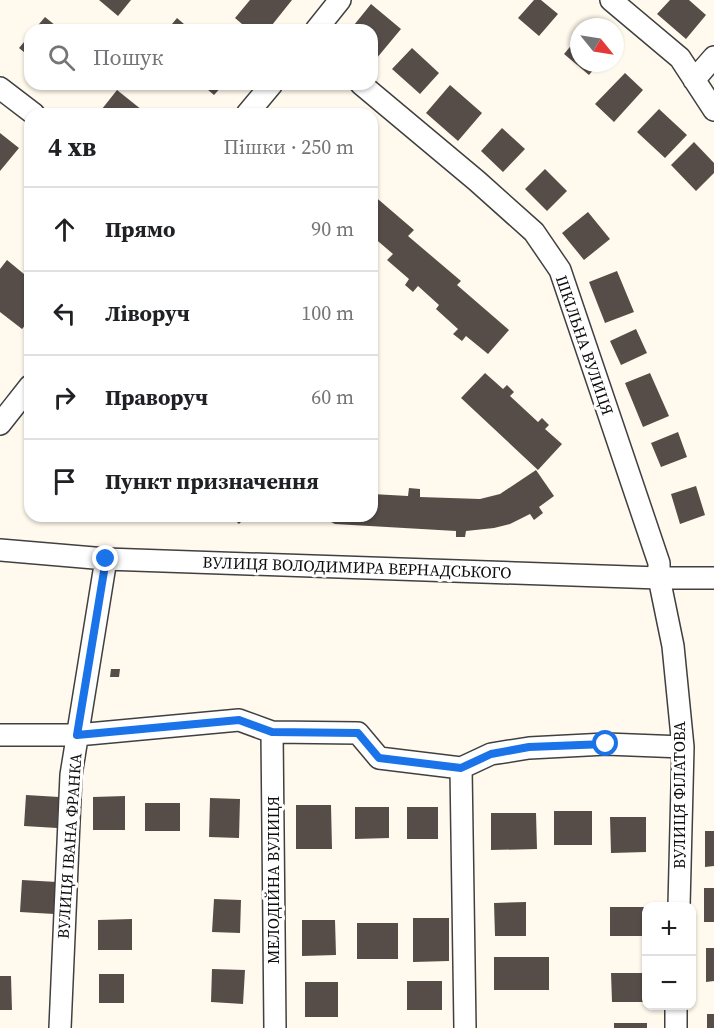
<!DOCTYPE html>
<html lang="uk">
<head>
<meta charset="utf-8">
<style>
  :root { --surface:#fff; --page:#f6f6f6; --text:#202124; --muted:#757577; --line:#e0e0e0 }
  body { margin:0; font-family:"Source Serif 4",serif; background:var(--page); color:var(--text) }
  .controls { position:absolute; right:18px; bottom:18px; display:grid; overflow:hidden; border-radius:12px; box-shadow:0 2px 4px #0004 }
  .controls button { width:54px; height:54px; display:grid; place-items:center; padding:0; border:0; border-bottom:2px solid var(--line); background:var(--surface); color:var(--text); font:30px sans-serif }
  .compass { position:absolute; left:570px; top:18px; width:54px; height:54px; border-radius:50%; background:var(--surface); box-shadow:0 2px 4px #0004; rotate:120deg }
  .stop { position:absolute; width:18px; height:18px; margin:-14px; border:4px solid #1a73e8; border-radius:50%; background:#fff }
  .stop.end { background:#1a73e8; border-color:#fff; box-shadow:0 2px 6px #0008 }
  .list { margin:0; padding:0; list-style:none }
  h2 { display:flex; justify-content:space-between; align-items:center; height:78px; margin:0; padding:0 24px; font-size:26px }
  h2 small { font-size:20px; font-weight:400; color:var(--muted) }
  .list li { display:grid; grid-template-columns:39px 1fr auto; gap:18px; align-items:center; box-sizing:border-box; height:84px; padding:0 24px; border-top:2px solid var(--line) }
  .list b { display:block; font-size:22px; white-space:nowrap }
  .list em { font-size:20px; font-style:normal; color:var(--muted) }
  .icon { flex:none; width:33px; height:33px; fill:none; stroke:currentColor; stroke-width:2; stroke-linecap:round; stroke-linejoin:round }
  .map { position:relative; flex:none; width:714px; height:1028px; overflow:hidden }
  .search { position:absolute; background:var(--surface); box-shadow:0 2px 4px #0004; left:24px; top:24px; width:354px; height:66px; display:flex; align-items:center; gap:15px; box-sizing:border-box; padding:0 21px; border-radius:18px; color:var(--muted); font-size:22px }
  .panel { position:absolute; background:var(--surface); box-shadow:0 2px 4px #0004; left:24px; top:108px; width:354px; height:414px; border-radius:18px }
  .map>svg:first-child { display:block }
  .building { fill:#564d49 }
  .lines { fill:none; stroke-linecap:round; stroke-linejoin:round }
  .minor-casing { stroke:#404040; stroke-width:24 }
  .minor { stroke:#fff; stroke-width:21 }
  .route { stroke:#1a73e8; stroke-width:8 }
  .labels { text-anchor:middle; stroke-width:6; stroke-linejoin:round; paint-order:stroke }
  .street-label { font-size:16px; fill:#0d0d0d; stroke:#fff }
</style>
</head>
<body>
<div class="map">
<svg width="714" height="1028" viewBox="0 0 714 1028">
  <rect width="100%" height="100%" fill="#fffaed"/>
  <path class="building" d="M99,0h32l-13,16z
    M250,0h42l-24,30h-19l-14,-12z
    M534,0h7l17,14 -19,22 -21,-18z
    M670,0h19l17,15 -20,24 -29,-25z
    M371,4l30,25 -25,30 -4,-3v-26h-22z
    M45,17l16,13h-27z
    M177,18l14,12h-24z
    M30,35v22l-11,-9z
    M579,36v27h20l-10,12 -25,-21z
    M412,48l27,25 -19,21 -28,-25z
    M625,73l18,17 -29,32 -19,-18z
    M201,84h23l-10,11z
    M450,85l32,28 -24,28 -32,-28z
    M117,90l30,24h-49z
    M659,109l28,26 -22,23 -28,-26z
    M502,128l23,21 -22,23 -22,-21z
    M0,133l19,15 -19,23z
    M694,142l20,21v10l-18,18 -25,-26z
    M545,169l22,22 -20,20 -22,-22z
    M372,194l42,36 -6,6 53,45 -4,4 52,45 -21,24 -22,-18 -4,5 -9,-7 5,-5 -22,-20 3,-4 -21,-19 -5,6 -8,-7 4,-6 -22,-19 6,-6 -21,-18z
    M588,212l22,27 -26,21 -22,-27z
    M7,260l23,19v41l-8,9 -22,-17v-43z
    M617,271l17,41 -29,11 -16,-41z
    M636,329l11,24 -26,12 -11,-24z
    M485,373l18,16 4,-4 7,7 -4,4 28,26 4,-4 7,7 -4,4 17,15 -24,26 -77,-72z
    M650,373l19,43 -26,11 -18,-44z
    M678,432l9,25 -26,10 -10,-24z
    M536,470l18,26 -15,11 4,6 -9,7 -4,-6 -20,10 -16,4 -28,3 -1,6h-9v-6l-121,-7 -16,-8h53v-22l36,2 1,-8 11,1v8l60,2 20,-5z
    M696,486l9,29 -25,9 -9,-30z
    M230,516h17l-8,8z
    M111,669h9l-1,8h-9z
    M26,795l33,2 -2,31 -33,-2z
    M125,796v34h-32v-33z
    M210,798l30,1 -1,39 -30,-1z
    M145,803h35v28h-35z
    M296,805h35l1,44h-36z
    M355,807h34v31l-34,1z
    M407,807h31v32h-31z
    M554,811h38v34h-38z
    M491,813h45l1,36 -46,1z
    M610,817h36v35l-35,1z
    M705,831h9v35l-9,1z
    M22,880l35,2 -3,32 -34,-2z
    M704,888h10v34h-10z
    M214,899l27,1 -1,33 -28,-1z
    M526,902v34h-31l-1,-33z
    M610,907h34l1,29h-35z
    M413,918h36v43l-36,1z
    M132,919v31h-34v-30z
    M302,920h33l1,35 -34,1z
    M357,923h41v36h-41z
    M706,948h8v33l-8,1z
    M494,957h55v33h-55z
    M212,969l33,1 -2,34 -32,-2z
    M611,973h34l1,29h-34z
    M99,974h25v29h-25z
    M0,976h11l1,34h-12z
    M407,981h35v29h-35z
    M305,982h33v35h-33z
    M707,1014h7v14h-7z
    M614,1023h33v5h-33z"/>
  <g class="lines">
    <g class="minor-casing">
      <path id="minor" d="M611,0l69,58 34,52
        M316,30l24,-30
        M694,80l20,-23
        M361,84l116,97 57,51 26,38 99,293v15l14,68 10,101 -4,159
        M0,88l34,26
        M247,114l25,-30
        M0,424l30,-38
        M0,550l106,9 553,19h55
        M272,732l3,296
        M0,735h77l162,-15 33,12 86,1 21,25 82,10 30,-14 38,-6 77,-4 77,3
        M461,768l4,260
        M60,1028l11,-253 35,-216
        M676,1028v-22"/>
    </g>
    <use href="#minor" class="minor"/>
  </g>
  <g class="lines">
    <path class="route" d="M106,559l-29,176 162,-15 33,12 86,1 21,25 82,10 30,-14 38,-7 77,-3"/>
  </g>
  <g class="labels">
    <g class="street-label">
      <text transform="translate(585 345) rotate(71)" y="6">ШКІЛЬНА ВУЛИЦЯ</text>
      <text transform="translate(357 567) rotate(2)" y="6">ВУЛИЦЯ ВОЛОДИМИРА ВЕРНАДСЬКОГО</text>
      <text transform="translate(679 795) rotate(-90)" y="6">ВУЛИЦЯ ФІЛАТОВА</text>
      <text transform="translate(69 846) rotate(-86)" y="6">ВУЛИЦЯ ІВАНА ФРАНКА</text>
      <text transform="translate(273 880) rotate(-90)" y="6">МЕЛОДІЙНА ВУЛИЦЯ</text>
    </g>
  </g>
</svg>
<div class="controls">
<button>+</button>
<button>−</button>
</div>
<svg class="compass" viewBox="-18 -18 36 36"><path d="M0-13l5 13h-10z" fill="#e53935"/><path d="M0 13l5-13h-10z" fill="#757577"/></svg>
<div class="stop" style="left:606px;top:744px"></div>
<div class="stop end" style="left:106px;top:559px"></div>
<div class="search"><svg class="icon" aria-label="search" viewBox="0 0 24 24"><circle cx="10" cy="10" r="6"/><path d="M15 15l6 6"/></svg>Пошук</div>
<section class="panel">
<h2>4 хв<small>Пішки · 250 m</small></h2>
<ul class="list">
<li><svg class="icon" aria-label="ahead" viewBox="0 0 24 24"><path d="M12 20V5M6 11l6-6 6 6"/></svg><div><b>Прямо</b></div><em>90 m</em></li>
<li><svg class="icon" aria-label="left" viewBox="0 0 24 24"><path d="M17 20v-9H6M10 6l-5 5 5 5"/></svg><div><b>Ліворуч</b></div><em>100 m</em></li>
<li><svg class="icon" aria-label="right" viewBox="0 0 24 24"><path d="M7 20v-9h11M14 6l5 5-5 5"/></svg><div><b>Праворуч</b></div><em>60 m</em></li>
<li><svg class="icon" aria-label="arrive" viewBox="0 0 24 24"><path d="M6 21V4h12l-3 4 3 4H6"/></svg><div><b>Пункт призначення</b></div></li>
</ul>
</section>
</div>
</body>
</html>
